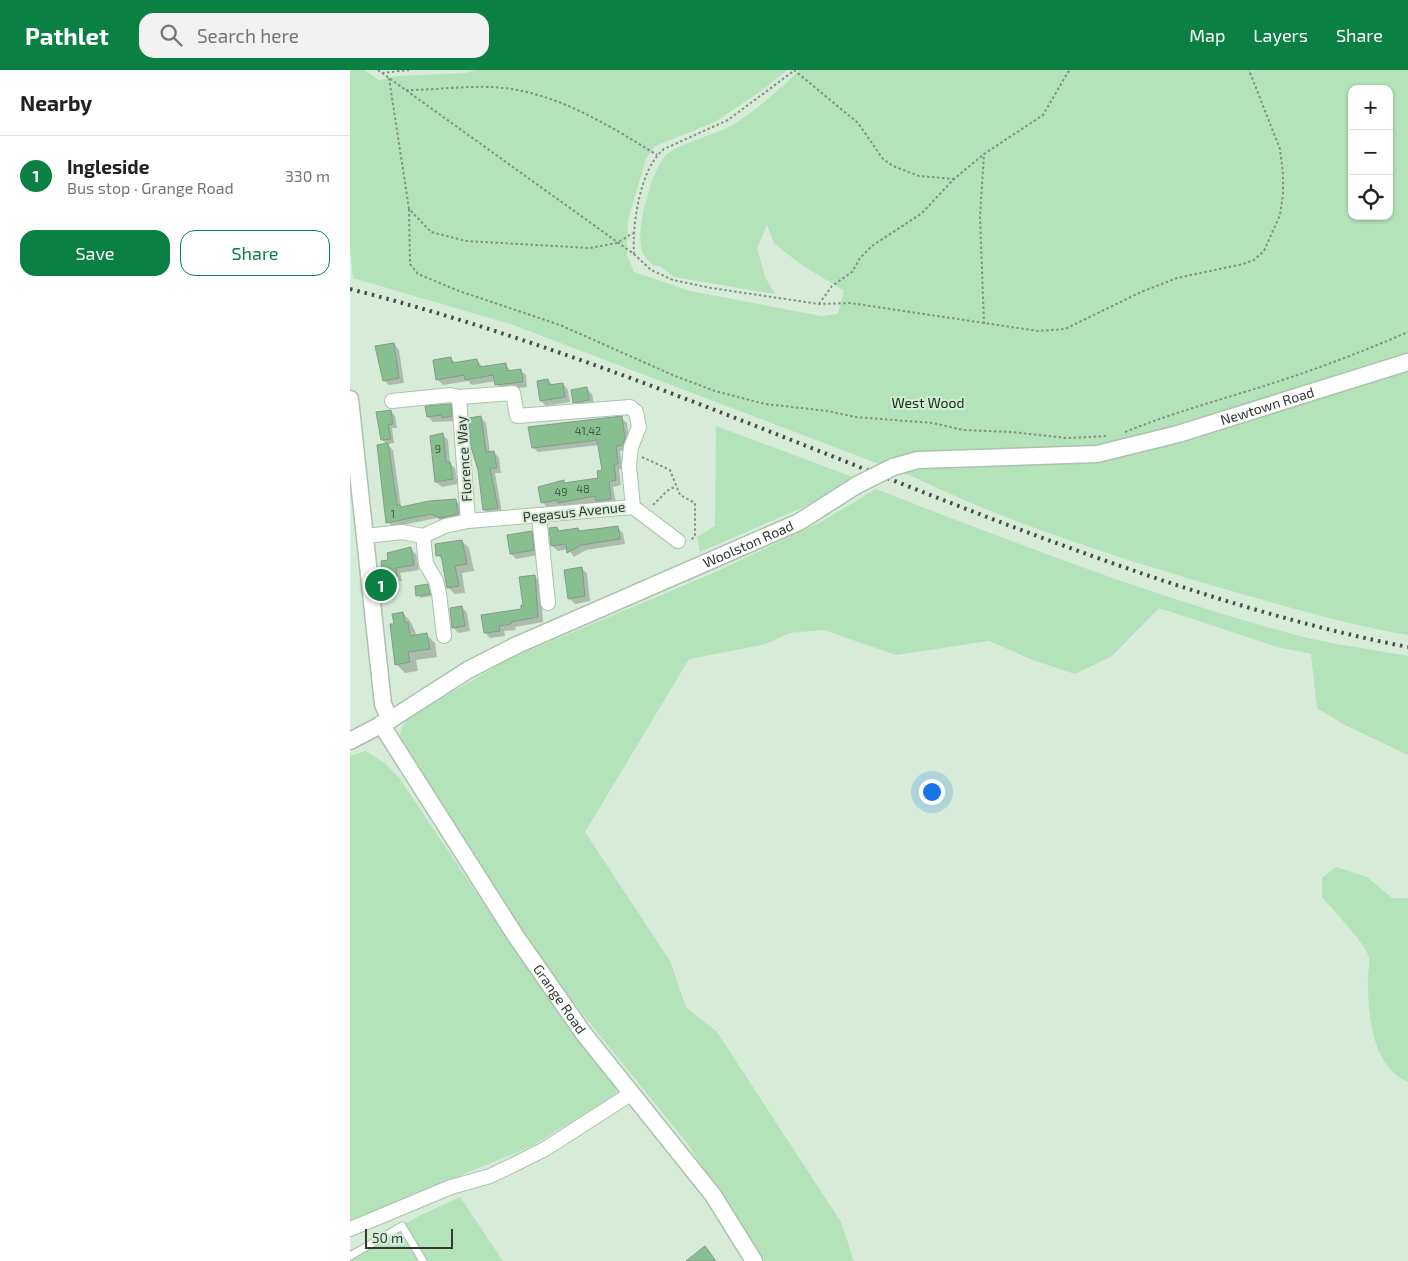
<!DOCTYPE html>
<html lang="en">
<head>
<meta charset="utf-8">
<style>
  :root { --surface:#fff; --page:#f2f2f2; --text:#202124; --muted:#757577; --line:#e0e0e0; --accent:#0b8043 }
  body { margin:0; font-family:"Exo 2",sans-serif; background:var(--page); color:var(--text) }
  .controls { position:absolute; right:15px; top:15px; display:grid; overflow:hidden; border-radius:10px; box-shadow:0 1px 4px #0004 }
  .controls button { width:45px; height:45px; display:grid; place-items:center; padding:0; border:0; border-bottom:1px solid var(--line); background:var(--surface); color:var(--text); font:25px sans-serif }
  .scale { position:absolute; left:15px; bottom:12px; width:88px; box-sizing:border-box; padding-left:5px; border:2px solid #323a33; border-top:0; font-size:14px; line-height:18px; white-space:nowrap; color:#323a33; -webkit-text-stroke:4px #d6ecd8; paint-order:stroke }
  .you { position:absolute; left:581px; top:721px; width:18px; height:18px; margin:-12px; border:4px solid #fff; border-radius:50%; background:#1a73e8; box-shadow:0 0 0 8px #1a73e833 }
  .badge { display:grid; place-items:center; width:32px; height:32px; border-radius:50%; background:var(--accent); color:#fff; font-size:16px; font-weight:700 }
  .pin { position:absolute; translate:-50% -50%; border:2px solid #fff; box-shadow:0 1px 5px #0006 }
  .list { margin:0; padding:0; list-style:none }
  h2 { display:flex; justify-content:space-between; align-items:center; height:65px; margin:0; padding:0 20px; font-size:21px }
  h2 small { font-size:16px; font-weight:400; color:var(--muted) }
  .list li { display:grid; grid-template-columns:32px 1fr auto; gap:15px; align-items:center; box-sizing:border-box; height:80px; padding:0 20px; border-top:1px solid var(--line) }
  .list b { display:block; font-size:19px; white-space:nowrap }
  .list p { margin:0; font-size:16px; white-space:nowrap; color:var(--muted) }
  .list em { font-size:16px; font-style:normal; color:var(--muted) }
  .actions { display:flex; gap:10px; padding:15px 20px }
  .actions a { flex:1; padding:11px 0; border:1px solid var(--accent); border-radius:15px; text-align:center; font-size:18px; color:var(--accent) }
  .actions .main { background:var(--accent); color:#fff }
  .icon { flex:none; width:28px; height:28px; fill:none; stroke:currentColor; stroke-width:2; stroke-linecap:round; stroke-linejoin:round }
  .map { position:relative; flex:none; width:1058px; height:1191px; overflow:hidden }
  header { display:flex; align-items:center; gap:30px; box-sizing:border-box; height:70px; padding:0 25px; background:var(--accent); color:#fff }
  header strong { font-size:24px }
  nav { display:flex; gap:28px; margin-inline-start:auto; font-size:18px }
  .search { width:350px; height:45px; background:var(--page); display:flex; align-items:center; gap:12px; box-sizing:border-box; padding:0 18px; border-radius:15px; color:var(--muted); font-size:19px }
  main { display:flex }
  aside { flex:1; background:var(--surface) }
  .map>svg:first-child { display:block }
  .green { fill:#b4e2b9; fill-rule:evenodd }
  .shadow { fill:#0003 }
  .building { fill:#88bf90; stroke:#869a88 }
  .lines { fill:none; stroke-linecap:round; stroke-linejoin:round }
  .service-casing { stroke:#acc1ae; stroke-width:9 }
  .minor-casing { stroke:#acc1ae; stroke-width:16 }
  .tertiary-casing { stroke:#acc1ae; stroke-width:19 }
  .path { stroke:#829184; stroke-width:2; stroke-dasharray:2.5 2.5; stroke-linecap:butt }
  .service { stroke:#fff; stroke-width:7 }
  .minor { stroke:#fff; stroke-width:14 }
  .tertiary { stroke:#fff; stroke-width:16 }
  .rail { stroke:#454e46; stroke-width:4; stroke-dasharray:2.5 5; stroke-linecap:butt }
  .tertiary-bridge-casing { stroke:#acc1ae; stroke-width:19; stroke-linecap:butt }
  .tertiary-bridge { stroke:#fff; stroke-width:16 }
  .labels { text-anchor:middle; stroke-width:4; stroke-linejoin:round; paint-order:stroke }
  .number-label { font-size:11px; fill:#485b4a }
  .park-label { font-size:14px; fill:#083213; stroke:#d6ecd8 }
  .street-label { font-size:14px; fill:#323a33; stroke:#d6ecd8 }
</style>
</head>
<body>
<header>
<strong>Pathlet</strong>
<div class="search"><svg class="icon" aria-label="search" viewBox="0 0 24 24"><circle cx="10" cy="10" r="6"/><path d="M15 15l6 6"/></svg>Search here</div>
<nav><a>Map</a><a>Layers</a><a>Share</a></nav>
</header>
<main>
<aside>
<h2>Nearby<small></small></h2>
<ul class="list">
<li><span class="badge">1</span><div><b>Ingleside</b><p>Bus stop · Grange Road</p></div><em>330 m</em></li>
</ul>
<div class="actions"><a class="main">Save</a><a>Share</a></div>
</aside>
<div class="map">
<svg width="1058" height="1191" viewBox="0 0 1058 1191">
  <rect width="100%" height="100%" fill="#d6ecd8"/>
  <path class="green" d="M0,0h14l15,10 18,-4 68,-3 11,-3h311l-26,21 -46,31 -60,24 -9,13 -18,61 -1,35 7,17 56,19 131,25 17,-2 6,-23 -45,-28 -25,-20 -7,-18 -10,23 8,29 10,17 -101,-17 -14,-11h-7c-4,-5 -10,-10 -11,-15 -7,-20 9,-79 23,-95 12,-12 49,-21 66,-30 20,-12 53,-39 68,-56h609v565c-65,-11 -130,-31 -194,-49 -101,-30 -203,-62 -298,-108l-403,-153 -160,-47 -3,-31zM1002,19h37v127h-37z
    M366,356l137,51 -40,26 -113,49 -3,-15 18,-11z
    M526,419c139,54 279,109 424,147 35,9 72,13 108,20v99l-65,-31 -26,-16 -6,-54 -34,-7 -118,-39 -47,48 -37,18 -42,-14 -44,-19 -93,14 -72,-25 -35,3 -23,11 -77,15 -104,173 85,129 16,46 31,25 124,190 13,39h-90l-77,-118 -107,-132 -76,-105 -104,-168c1,-14 6,-18 17,-25l90,-53 204,-86 108,-51z
    M16,681l20,13 14,15c69,103 138,207 214,305l3,10 -85,52 -182,75v-465z
    M986,797l31,10 25,21h16v184c-35,-15 -40,-65 -40,-98 -1,-8 2,-18 1,-27 -3,-13 -37,-48 -47,-60v-19z
    M110,1127l43,64h-153v-7l65,-36z"/>
  <path class="shadow" d="M44,274l5,6 5,33 -15,2 -5,-5z
    M101,289l5,4 21,-3 6,8 22,-4 6,7 9,-1 6,5 1,12 -25,3 -6,-9 -24,4 -4,-4 -25,4 -6,-6z
    M198,310l6,6 9,-2 5,6 2,12 -24,4 -5,-5z
    M237,319l5,5 2,11 -14,2 -5,-5z
    M100,335l6,6v10l-23,1 -5,-5z
    M41,341l4,5 2,12h-5l2,15 -7,1 6,6 8,57 54,-7 6,6 2,13 -17,4 -9,-5 -44,9 -5,-5 -1,-78 -5,-4z
    M131,347l5,6 4,30 4,-1 5,6 2,15h-6l7,40 -13,2 -5,-5z
    M271,348l6,5 3,21 -2,6 -8,1 3,18h-4l2,16 -8,2 3,17 -14,2 -5,-4 -33,6 -2,-3 -15,2 -5,-5 22,-20 2,2 34,-5 3,-8 -4,-26 -61,7 -5,-5z
    M93,365l5,5 2,23 5,5 3,16 -16,3 -6,-5z
    M267,457l6,6 2,11 -39,6 -12,7 -6,-8 -10,2 -6,-5 -2,-17 7,-1 4,4 17,-3 3,3z
    M181,463l6,5 1,17 -22,4 -5,-5z
    M112,471l7,7 5,23 -12,2 3,20 -10,1 -7,-7 -5,-26 -5,-6z
    M61,479l5,5 3,16 -19,3 2,8 -12,2 -6,-5z
    M232,498l5,6 3,27 -15,3 -6,-6z
    M184,506l6,5 3,41 -28,5 1,3 -12,1 1,5 -15,2 -5,-5 38,-23z
    M77,515l5,11 -12,2 -4,-11z
    M112,537l5,6 3,18 -12,2 -5,-6z
    M53,543l8,9 6,14 10,-1 8,8 2,14 -21,3 2,11 -13,2 -9,-9 -1,-39z"/>
  <path class="building" d="M44,273l5,35 -16,3 -8,-35z
    M101,287l1,6 25,-4 2,8 27,-4 1,8 14,-2 2,13 -28,3 -2,-10 -28,5 -1,-5 -28,5 -3,-20z
    M198,309l1,6 14,-2 2,14 -25,4 -3,-20z
    M237,317l2,13 -16,3 -2,-13z
    M101,334l1,12 -10,2 -1,-3 -14,2 -2,-11z
    M41,340l2,14 -5,1 3,14 -10,1 -5,-28z
    M131,346l5,36 8,-1 3,17h-7l8,40 -15,2 -5,-40 -7,-23 -2,-29z
    M272,346l3,22 -2,7 -7,1 2,18h-4l2,16 -7,2 2,17 -15,2 -1,-5 -37,7v-3l-17,3 -3,-16 26,-7v3l34,-5 -1,-7 5,-1 -5,-30 -65,8 -4,-21z
    M93,363l3,29h4l3,17 -18,3 -5,-46z
    M38,373l9,62h3l1,2 28,-6 27,-2 2,15 -18,4 -9,-4 -45,9 -9,-78z
    M268,456l2,13 -39,6 -14,8 -1,-9 -15,2 -2,-18 8,-1 1,4 20,-3 1,3z
    M182,461l2,19 -24,4 -3,-19z
    M112,470l5,24 -12,2 4,20 -12,2 -6,-33 -5,1 -1,-12z
    M61,477l3,18 -18,3 1,8 -14,2 -2,-17 7,-1 -1,-7z
    M232,497l3,29 -17,3 -4,-29z
    M185,505l3,42 -27,5v2l-12,2 1,5 -16,2 -3,-18 40,-6v-4h2l-4,-28z
    M78,514l2,10 -14,2 -1,-10z
    M112,536l3,20 -13,2 -2,-20z
    M53,542l2,11 3,-1 2,14 17,-3 3,16 -22,3 2,10 -15,3 -5,-41h4l-2,-10z
    M355,1176l11,15h-30z"/>
  <g class="lines">
    <g class="service-casing">
      <path id="service" d="M0,1186l52,-30 21,35"/>
    </g>
    <g class="minor-casing">
      <path id="minor" d="M109,327l9,124
        M283,437l45,34
        M189,446l9,87
        M15,466l37,-4 21,4 22,-10 23,-5 165,-14 -4,-41 2,-19 8,-20 -3,-15 -6,-5 -113,9 -4,-23 -54,4 -8,-2 -59,6
        M73,466l3,28 10,17 3,12 5,43
        M0,1159l101,-42 39,-11 23,-11 32,-16 87,-56"/>
    </g>
    <g class="tertiary-casing">
      <g id="tertiary">
        <path d="M0,329l33,305 7,16"/>
        <path id="s1" d="M543,397l25,-7 179,-6 81,-20 230,-72"/>
        <path id="s2" d="M31,654l134,211 69,99 129,161 41,66"/>
        <path id="s3" d="M0,671l40,-21 78,-50 49,-25 282,-123 58,-37"/>
      </g>
    </g>
    <path class="path" d="M28,0l4,3 27,-3
      M444,0l64,53 25,36 10,7 26,10 35,3
      M32,3l252,181 17,16 22,10 38,8 108,16 31,-1 188,28 27,-2 76,-37 36,-14 66,-14 11,-4 10,-9 16,-36 3,-21v-20l-3,-25 -31,-79
      M39,8l20,131 22,23 35,9 124,7 27,-5 16,-10
      M56,20c28,0 56,-4 84,-3 61,2 117,37 167,68
      M59,139l1,55 8,10 41,17 101,34 115,51 40,15 50,13 63,7 27,6 78,6 30,7 48,2 56,6 39,-2
      M284,184c-2,-29 6,-86 30,-105l64,-29 67,-50
      M469,234l13,-18 20,-14 8,-14 12,-12 50,-33 32,-34 30,-25 59,-39 25,-43 4,-2
      M634,254l-4,-108 4,-62
      M775,362c42,-17 84,-29 126,-42 53,-16 106,-36 157,-58
      M292,387l28,13 10,25 15,8v33l-5,5
      M303,435l14,-14 9,-5"/>
    <use href="#service" class="service"/>
    <use href="#minor" class="minor"/>
    <use href="#tertiary" class="tertiary"/>
    <path class="rail" d="M0,219c229,58 446,156 666,239 128,48 258,93 392,119"/>
    <g class="tertiary-bridge-casing">
      <path id="tertiary-bridge" d="M507,415l36,-18"/>
    </g>
    <use href="#tertiary-bridge" class="tertiary-bridge"/>
  </g>
  <g class="labels">
    <g class="number-label">
      <text x="238" y="365">41,42</text>
      <text x="88" y="383">9</text>
      <text x="233" y="423">48</text>
      <text x="211" y="426">49</text>
      <text x="43" y="448">1</text>
    </g>
    <g class="park-label">
      <text x="578" y="338">West Wood</text>
    </g>
    <g class="street-label">
      <text dy="5" stroke="none"><textPath href="#s1" startOffset="382">Newtown Road</textPath></text>
      <text transform="translate(114 389) rotate(-94)" y="5">Florence Way</text>
      <text transform="translate(224 442) rotate(-6)" y="5">Pegasus Avenue</text>
      <text dy="5" stroke="none"><textPath href="#s3" startOffset="445">Woolston Road</textPath></text>
      <text dy="5" stroke="none"><textPath href="#s2" startOffset="328">Grange Road</textPath></text>
    </g>
  </g>
</svg>
<div class="controls">
<button>+</button>
<button>−</button>
<button><svg class="icon" aria-label="locate" viewBox="0 0 24 24"><circle cx="12" cy="12" r="6"/><path d="M12 2v4M12 18v4M2 12h4M18 12h4"/></svg></button>
</div>
<div class="scale">50 m</div>
<div class="you"></div>
<div class="pin badge" style="left:31px;top:515px">1</div>
</div>
</main>
</body>
</html>
